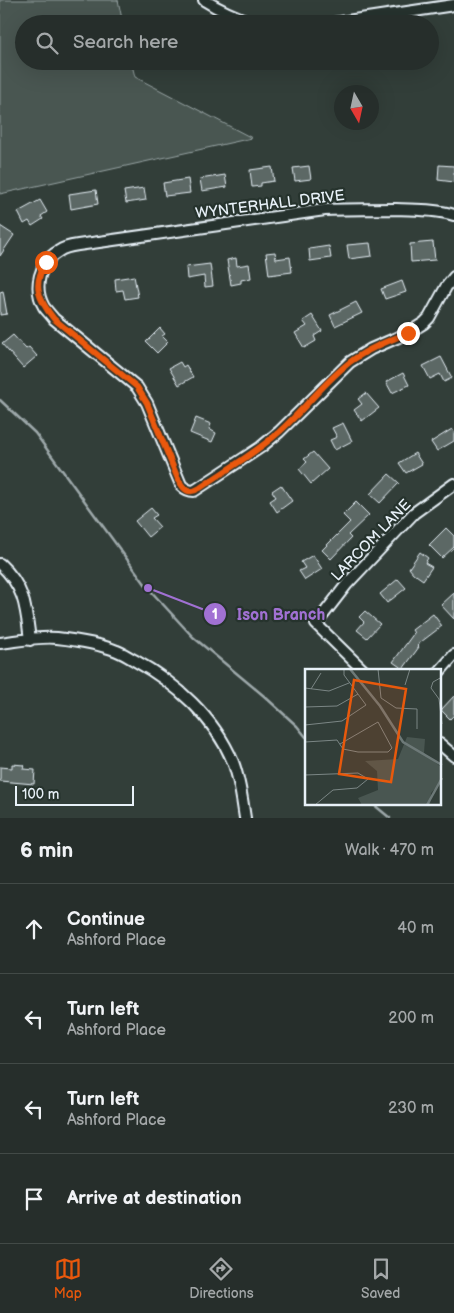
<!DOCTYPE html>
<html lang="en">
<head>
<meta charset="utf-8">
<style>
  :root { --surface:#262e2b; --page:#323a37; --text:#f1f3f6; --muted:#a4a8a9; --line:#424a47; --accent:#ea580c }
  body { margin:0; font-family:"Balsamiq Sans",sans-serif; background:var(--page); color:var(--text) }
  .compass { position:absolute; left:334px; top:85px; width:45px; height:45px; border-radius:50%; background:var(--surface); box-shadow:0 5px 20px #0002; rotate:171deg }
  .scale { position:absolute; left:15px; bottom:12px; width:119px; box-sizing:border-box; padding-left:5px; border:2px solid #e8f1f8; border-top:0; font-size:14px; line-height:18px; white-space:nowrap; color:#e8f1f8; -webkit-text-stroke:4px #26332d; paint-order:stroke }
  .stop { position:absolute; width:15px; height:15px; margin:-11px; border:4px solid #ea580c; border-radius:50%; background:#fff }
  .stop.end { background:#ea580c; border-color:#fff; box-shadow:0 1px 5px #0008 }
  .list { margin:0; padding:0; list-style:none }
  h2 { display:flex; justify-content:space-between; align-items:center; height:65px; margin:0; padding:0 20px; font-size:21px }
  h2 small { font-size:16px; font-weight:400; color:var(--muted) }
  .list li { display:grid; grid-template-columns:32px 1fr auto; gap:15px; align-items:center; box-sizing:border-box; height:90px; padding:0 20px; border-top:1px solid var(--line) }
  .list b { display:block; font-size:19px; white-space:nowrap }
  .list p { margin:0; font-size:16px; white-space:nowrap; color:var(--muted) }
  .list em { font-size:16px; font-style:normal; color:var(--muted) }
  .icon { flex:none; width:28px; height:28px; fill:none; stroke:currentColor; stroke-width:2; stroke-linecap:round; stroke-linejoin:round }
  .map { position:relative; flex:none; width:454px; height:818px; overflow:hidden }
  .search { position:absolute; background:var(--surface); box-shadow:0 5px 20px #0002; left:15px; right:15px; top:15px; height:55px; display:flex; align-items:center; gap:12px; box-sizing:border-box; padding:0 18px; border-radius:28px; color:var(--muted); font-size:19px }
  .sheet { height:425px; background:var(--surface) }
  nav { display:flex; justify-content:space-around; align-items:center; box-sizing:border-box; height:70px; border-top:1px solid var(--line); background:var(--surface); font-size:14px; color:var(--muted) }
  nav a { display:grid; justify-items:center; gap:2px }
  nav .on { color:var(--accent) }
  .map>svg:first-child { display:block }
  .green { fill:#495651; stroke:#98a4a4 }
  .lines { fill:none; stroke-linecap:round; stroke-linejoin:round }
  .stream { stroke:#9ea9ab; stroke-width:2.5 }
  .building { fill:#5c6865; stroke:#e8f1f8 }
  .minor-casing { stroke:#e8f1f8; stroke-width:14 }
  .minor { stroke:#26332d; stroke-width:10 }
  .route { stroke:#ea580c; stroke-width:6 }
  .labels { text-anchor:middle; stroke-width:4.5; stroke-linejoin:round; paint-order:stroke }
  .street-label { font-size:15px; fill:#e8f1f8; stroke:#26332d }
  .inset-river { fill:none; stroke:#6d7978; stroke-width:2.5 }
  .inset-road { fill:none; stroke:#7b8685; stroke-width:1 }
  .view { fill:#e8590c; fill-opacity:0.15; stroke:#e8590c; stroke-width:2.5 }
  .inset-edge { fill:none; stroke:#e8f1f8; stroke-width:2.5 }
  .leader { fill:none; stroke:#a171d3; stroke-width:2 }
  .callout-dot { fill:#a171d3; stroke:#26332d; stroke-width:2 }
  .mark-label { font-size:15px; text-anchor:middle; font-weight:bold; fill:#fff }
  .callout-label { font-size:16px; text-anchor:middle; font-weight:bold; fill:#a171d3; stroke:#26332d; stroke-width:4.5; stroke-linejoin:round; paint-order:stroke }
</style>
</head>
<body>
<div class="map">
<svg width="454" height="818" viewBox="0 0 454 818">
  <rect width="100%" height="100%" fill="#323e39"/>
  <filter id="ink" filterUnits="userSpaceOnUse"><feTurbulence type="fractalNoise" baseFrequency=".02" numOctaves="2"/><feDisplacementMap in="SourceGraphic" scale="10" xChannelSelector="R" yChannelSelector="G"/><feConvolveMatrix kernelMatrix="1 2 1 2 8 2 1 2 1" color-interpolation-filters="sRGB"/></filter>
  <g filter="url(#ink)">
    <path class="green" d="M0,0h118l5,24h-99v37h107l4,16 117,61 -252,56z"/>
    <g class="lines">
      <path class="stream" d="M0,400l35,33 113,155 33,36 12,13 71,59 33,30 9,11
        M373,804l17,14"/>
    </g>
    <path class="building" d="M439,165l15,1v16l-16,-2z
      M309,166l2,13 -16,2 -2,-13z
      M272,167l2,14 -13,2v3l-9,1 -2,-17z
      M225,175l2,12 -25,4 -2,-12z
      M188,179l2,14 -25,3 -2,-13z
      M144,188l2,12 -20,3 -2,-12z
      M96,190l2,14 -27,5 -2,-15z
      M40,200l7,12 -6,4 2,3 -11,7 -3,-5 -5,3 -6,-12z
      M0,226l14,9 -14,21z
      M433,242l2,18 -24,2 -1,-18z
      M370,243l2,13 -23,3 -2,-14z
      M329,246l2,12 -21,3 -1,-12z
      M275,252l1,7 14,-2 2,15 -23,3 -3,-22z
      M236,258l1,8 12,-2 2,14 -10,2v3l-10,2 -4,-25z
      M210,264l3,22 -8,1 -1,-11 -17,3 -1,-12z
      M134,276l4,21 -13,2 -2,-9 -7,1 -1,-12z
      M402,281l4,11 -21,7 -4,-10z
      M3,291l4,23 -7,1v-23z
      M356,302l6,11 -27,13 -5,-11z
      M312,315l10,16 -8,5 2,5 -12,7 -9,-15 12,-7 -4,-5z
      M160,328l5,6 -3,2 6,6 -11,11 -11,-11z
      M13,335l13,14 3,-2 8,9 -14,12 -21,-24z
      M441,357l11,21 -8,4 -4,-8 -10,5 -7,-13z
      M180,362l3,5 3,-2 7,12 -14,8 -10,-17z
      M403,373l6,12 -17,8 -6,-11z
      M366,393l13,15 -17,13 -8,-11 8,-6 -4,-5z
      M196,418l15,6 -2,5 7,4 -4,9 -22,-9z
      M343,423l9,18 -17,9 -5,-10 7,-3 -5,-9z
      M452,429l2,3v9l-17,10 -6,-9z
      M313,452l15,17 -17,15 -12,-15 8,-7 -3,-3z
      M415,453l7,11 -16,9 -7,-10z
      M389,474l10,9 -19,20 -10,-9z
      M281,485l11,16 -15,11 -7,-11 6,-4 -4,-6z
      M356,502l13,13 -21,20 3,3 -20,21 -9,-9 28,-28 -7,-7z
      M151,508l6,7 -5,3 8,9 -12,10 -13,-16z
      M446,528l8,8v11l-12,11 -13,-13z
      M420,552l8,6 -3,5 7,4 -9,13 -10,-7 -4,-5z
      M313,555l9,14 -17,11 -6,-9 6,-3 -4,-6z
      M398,579l8,9 -19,15 -7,-9z
      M454,593v26l-13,-14z
      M365,611l15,13 -13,14 -10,-8 7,-8 -5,-5z
      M433,614l9,12 -25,19 2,2 -16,22 -10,-7 21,-29 -2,-3z
      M454,696v19l-4,4 -9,-9z
      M12,764l12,1 -1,4 12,1 -1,14 -34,-3v-14l12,1z"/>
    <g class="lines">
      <g class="minor-casing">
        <path id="minor" d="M204,0c17,11 34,18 52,24
          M327,24l127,-19
          M454,215c-18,-6 -39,-5 -58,-6 -24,0 -48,0 -71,1l-247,35c-7,1 -14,2 -19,6 -20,11 -26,37 -15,56 3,4 7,8 10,12l83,68 10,16 34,82c4,4 7,6 13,6l67,-44 18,-15 71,-70 21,-13 37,-16 16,-10 5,-5 17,-31 8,-10
          M0,564c25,23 26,44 30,76
          M0,643c17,-2 40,-7 57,-5 18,2 43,6 60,13 6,2 11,6 17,9 42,23 80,57 99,102 7,18 9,37 12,56
          M364,671l-48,-47 31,-40 67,-71 40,-29
          M440,671l14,-16
          M440,744l14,12"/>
      </g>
      <use href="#minor" class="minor"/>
    </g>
  </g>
  <g class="lines" filter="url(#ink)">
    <path class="route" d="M46,262c-14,23 -8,37 8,57l83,68 10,16 31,76c6,11 10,16 22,9 26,-18 54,-34 78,-55 25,-22 45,-50 72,-71 17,-13 38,-21 58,-29"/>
  </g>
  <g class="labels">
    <g class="street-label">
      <text transform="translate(270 204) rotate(-7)" y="5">WYNTERHALL DRIVE</text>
      <text transform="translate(371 540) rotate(-46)" y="5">LARCOM LANE</text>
    </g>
  </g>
  <g transform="translate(305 669)">
    <rect width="136" height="136" fill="#323e39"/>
    <path d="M102,68l18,2 -1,14 17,14v15l-10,11 -1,12h-68l-4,-7 20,-8 -1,-19 -12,-10 33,-2z" fill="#495651"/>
    <path class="inset-river" d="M45,0l30,37 23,36 39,23M122,136l15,-27"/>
    <path class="inset-road" d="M73,0l3,29 15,10 21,1v20M137,8l-9,5 -2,6 8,11 3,25M100,16l5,-16M0,19l24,3 20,-8M6,20l10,-16M0,38l32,-1 21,-12M0,56l37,-4 24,-16 -22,-30v-5M0,73l32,-2 6,9 15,3h30l4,-4 -14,-26 -38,22M0,106l53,-2 10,6 -11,9 -24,2 -18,15"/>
    <path class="view" d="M49,11l52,9 -15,93 -52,-8z"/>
    <rect width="136" height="136" class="inset-edge"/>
  </g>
  <path class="leader" d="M148 588L215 614"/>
  <g class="callout-dot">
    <circle cx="148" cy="588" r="5"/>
    <circle cx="215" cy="614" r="12"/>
  </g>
  <g class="mark-label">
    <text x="215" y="619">1</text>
  </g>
  <g class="callout-label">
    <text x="281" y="620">Ison Branch</text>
  </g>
</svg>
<svg class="compass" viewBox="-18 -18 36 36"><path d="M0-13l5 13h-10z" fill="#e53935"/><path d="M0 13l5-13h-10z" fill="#a4a8a9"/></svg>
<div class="scale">100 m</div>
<div class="stop" style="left:46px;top:262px"></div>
<div class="stop end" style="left:408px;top:333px"></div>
<div class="search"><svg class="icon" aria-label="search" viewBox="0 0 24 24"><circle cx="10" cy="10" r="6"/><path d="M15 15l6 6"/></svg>Search here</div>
</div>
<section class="sheet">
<h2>6 min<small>Walk · 470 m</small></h2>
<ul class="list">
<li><svg class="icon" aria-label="ahead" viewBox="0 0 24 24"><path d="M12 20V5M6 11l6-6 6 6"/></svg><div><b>Continue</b><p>Ashford Place</p></div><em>40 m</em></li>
<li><svg class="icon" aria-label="left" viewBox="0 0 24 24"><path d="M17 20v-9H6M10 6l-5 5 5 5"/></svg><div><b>Turn left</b><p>Ashford Place</p></div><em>200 m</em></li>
<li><svg class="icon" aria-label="left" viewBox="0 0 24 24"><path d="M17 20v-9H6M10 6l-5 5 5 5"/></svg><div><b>Turn left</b><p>Ashford Place</p></div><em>230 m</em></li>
<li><svg class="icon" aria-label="arrive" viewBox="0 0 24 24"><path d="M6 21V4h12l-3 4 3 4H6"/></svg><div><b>Arrive at destination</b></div></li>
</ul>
</section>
<nav>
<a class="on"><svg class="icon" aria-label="map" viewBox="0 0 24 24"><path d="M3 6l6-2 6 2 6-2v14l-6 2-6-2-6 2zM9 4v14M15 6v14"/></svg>Map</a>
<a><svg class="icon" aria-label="directions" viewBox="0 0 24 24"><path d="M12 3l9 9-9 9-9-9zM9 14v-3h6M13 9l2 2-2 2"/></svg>Directions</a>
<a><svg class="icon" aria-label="saved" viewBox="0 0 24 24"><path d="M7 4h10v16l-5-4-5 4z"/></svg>Saved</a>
</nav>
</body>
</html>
